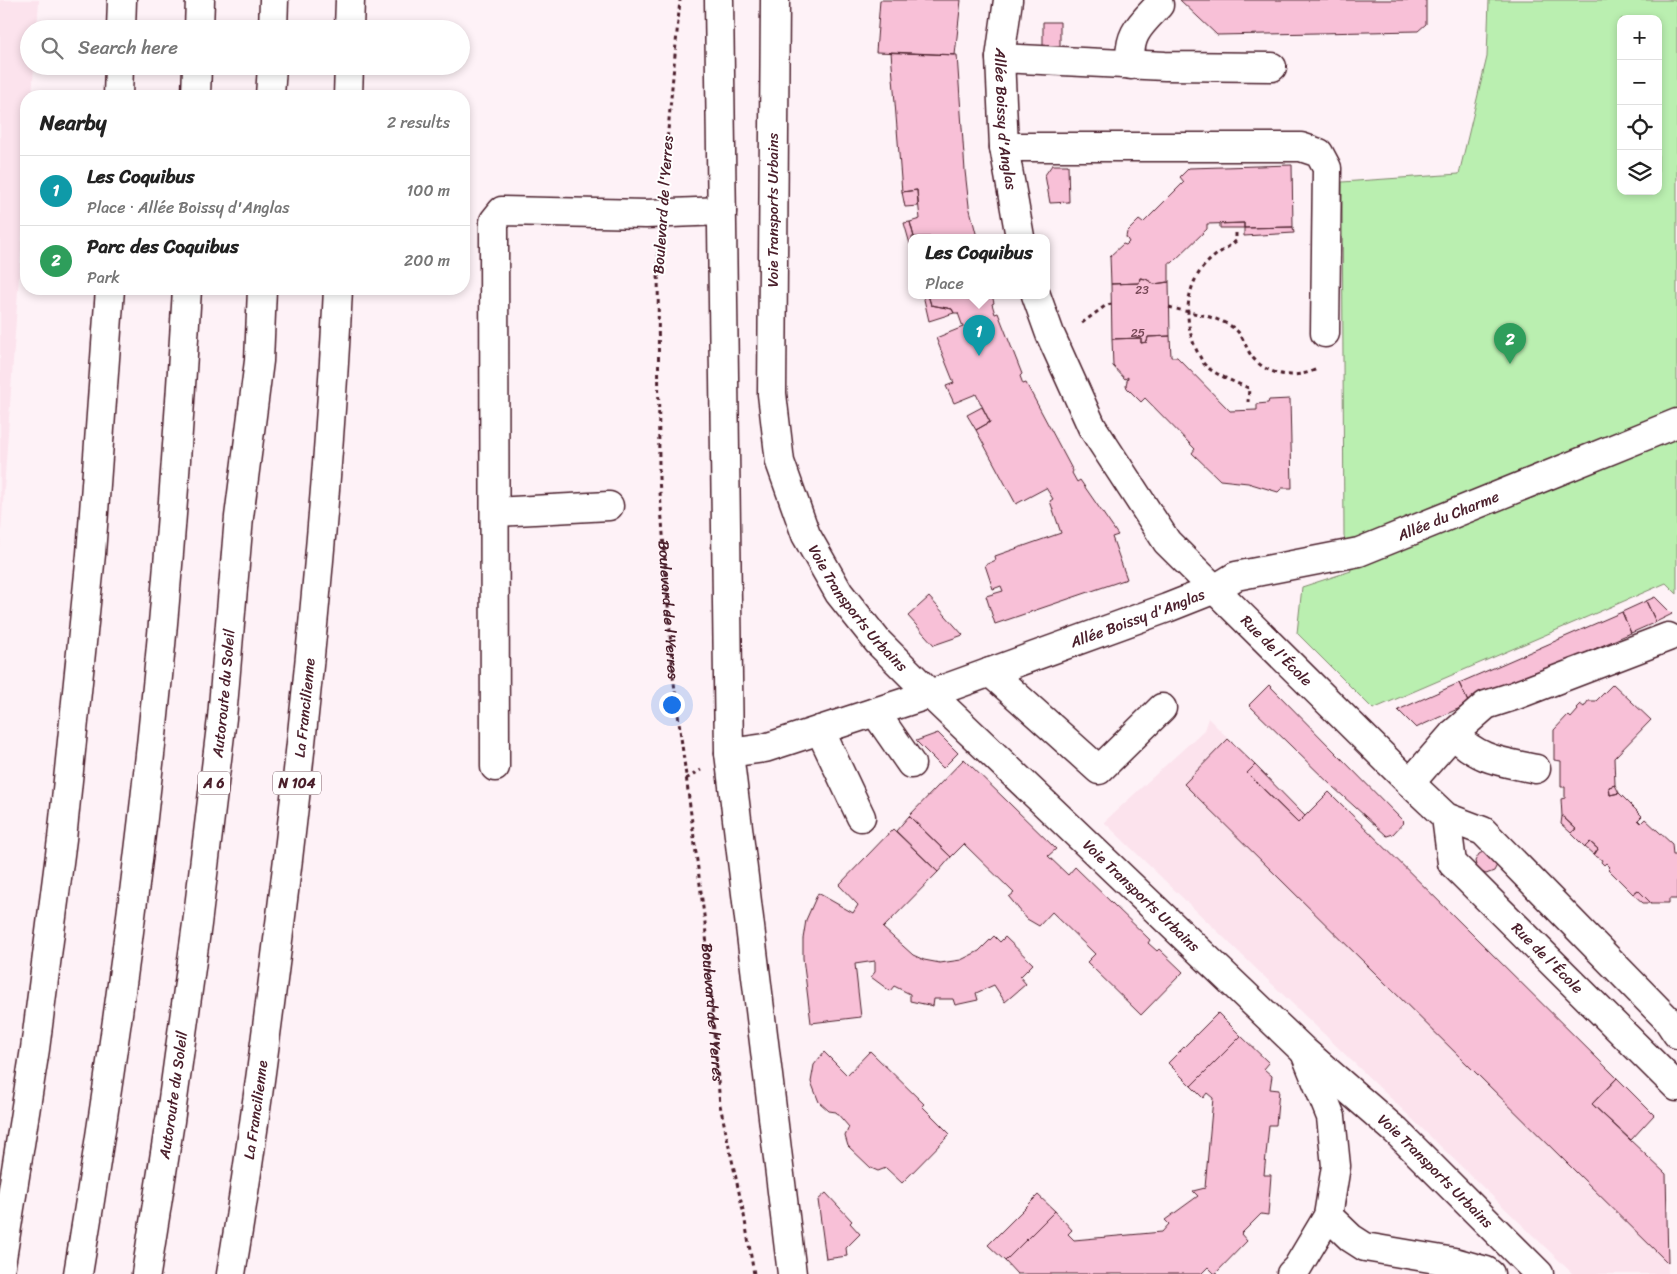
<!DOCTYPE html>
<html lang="en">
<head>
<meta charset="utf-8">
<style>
  :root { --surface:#fff; --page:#f6f6f6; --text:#222; --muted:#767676; --line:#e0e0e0; --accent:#2563eb }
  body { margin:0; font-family:Sriracha,sans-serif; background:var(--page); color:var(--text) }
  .controls { position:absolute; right:15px; top:15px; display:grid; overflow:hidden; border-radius:10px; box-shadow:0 2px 8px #0003 }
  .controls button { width:45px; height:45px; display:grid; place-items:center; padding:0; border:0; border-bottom:1px solid var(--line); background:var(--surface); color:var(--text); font:25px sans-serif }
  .you { position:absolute; left:671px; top:704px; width:18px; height:18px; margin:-12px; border:4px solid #fff; border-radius:50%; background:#1a73e8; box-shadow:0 0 0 8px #1a73e833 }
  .badge { display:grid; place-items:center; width:32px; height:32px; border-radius:50%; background:var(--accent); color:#fff; font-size:16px; font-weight:700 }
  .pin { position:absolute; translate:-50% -41px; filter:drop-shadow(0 1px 2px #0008) }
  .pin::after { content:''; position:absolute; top:26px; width:18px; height:15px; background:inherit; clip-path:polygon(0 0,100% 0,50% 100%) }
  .popup { position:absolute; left:908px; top:234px; width:142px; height:65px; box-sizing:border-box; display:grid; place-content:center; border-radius:10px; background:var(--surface); filter:drop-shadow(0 1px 4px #0005); font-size:16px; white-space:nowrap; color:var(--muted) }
  .popup b { font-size:19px; color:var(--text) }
  .popup::after { content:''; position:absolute; left:50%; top:100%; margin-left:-10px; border:10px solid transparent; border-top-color:var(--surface) }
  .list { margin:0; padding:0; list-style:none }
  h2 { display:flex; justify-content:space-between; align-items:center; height:65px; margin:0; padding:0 20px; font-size:21px }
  h2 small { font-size:16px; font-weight:400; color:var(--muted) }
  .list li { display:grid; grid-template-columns:32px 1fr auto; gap:15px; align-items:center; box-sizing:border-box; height:70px; padding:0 20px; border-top:1px solid var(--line) }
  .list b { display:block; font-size:19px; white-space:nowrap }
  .list p { margin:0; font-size:16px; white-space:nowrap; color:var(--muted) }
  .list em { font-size:16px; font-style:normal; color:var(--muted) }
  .icon { flex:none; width:28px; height:28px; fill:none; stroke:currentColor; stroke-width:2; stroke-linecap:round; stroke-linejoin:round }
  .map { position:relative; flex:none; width:1677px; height:1274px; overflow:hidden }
  .search { position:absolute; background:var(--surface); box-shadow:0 2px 8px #0003; left:20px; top:20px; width:450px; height:55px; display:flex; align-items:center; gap:12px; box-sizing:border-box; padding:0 18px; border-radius:28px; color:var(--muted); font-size:19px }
  .panel { position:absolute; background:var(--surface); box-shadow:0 2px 8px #0003; left:20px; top:90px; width:450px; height:205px; border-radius:20px }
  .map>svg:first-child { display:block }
  .built { fill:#fce3ed }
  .green { fill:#baefb0; stroke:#82876e; fill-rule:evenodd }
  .building { fill:#f8c0d7; stroke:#4a1f2b }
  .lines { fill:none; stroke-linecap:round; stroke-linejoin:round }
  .minor-casing { stroke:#4a1f2b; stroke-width:31 }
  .highway-casing { stroke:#4a1f2b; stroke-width:31 }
  .path { stroke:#4a1f2b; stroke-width:3; stroke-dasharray:4 4; stroke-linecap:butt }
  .minor { stroke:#fff; stroke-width:28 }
  .highway { stroke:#fff; stroke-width:28 }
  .labels { text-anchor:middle; stroke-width:4; stroke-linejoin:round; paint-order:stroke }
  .number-label { font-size:12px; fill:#764756 }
  .shield { fill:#fff; stroke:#80626b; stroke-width:1 }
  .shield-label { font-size:14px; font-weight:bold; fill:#4a1f2b }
  .street-label { font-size:15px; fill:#4a1f2b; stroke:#fff }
</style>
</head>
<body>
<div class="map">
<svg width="1677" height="1274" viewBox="0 0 1677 1274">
  <rect width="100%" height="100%" fill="#fef2f7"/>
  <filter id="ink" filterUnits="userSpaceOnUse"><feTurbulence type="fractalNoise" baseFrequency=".02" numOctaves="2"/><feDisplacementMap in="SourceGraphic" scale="10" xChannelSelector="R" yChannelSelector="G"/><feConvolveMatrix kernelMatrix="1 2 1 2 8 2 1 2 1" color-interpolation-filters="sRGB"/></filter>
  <g filter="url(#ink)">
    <path class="built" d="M0,0h39l-2,29h-8v37h5l-2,30h-6v81l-26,370z
      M1208,718l97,98 24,-24 288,286 -24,26 73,70 2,100h-95l-469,-452 100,-92z"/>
    <path class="green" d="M1489,0h188v594l-11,-11 -293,126 -76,-76 5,-46 49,-16 -7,-35 -2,-354 117,-8 28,-117zM1621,19h37v172h-37z"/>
    <path class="building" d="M880,0h81l-6,55 -79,-3z
      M1180,0h246v24l-8,7 -201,4z
      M1043,22h17v28l-17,1z
      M891,52l66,3 8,116 4,35 8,31h-63l-4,-15 10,-3 -3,-29 -15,2z
      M1052,165h16l1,37 -19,1 -5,-28z
      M1292,165l1,62 -49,1v-5l-37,1v5l-35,34h-3v19l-15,2 -8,-5 -6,-1 -1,5 -28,1 -1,-28 13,-12 3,1 3,-3 -3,-5 1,-5 12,-12 4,3 41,-41 -4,-5 9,-9z
      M917,190l1,16 -13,1 -3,-15z
      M910,222l4,15h-2v14l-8,-28z
      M1244,223v5h-24v-4z
      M1293,227l1,6 -50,3v-8z
      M1140,278l6,1 8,5 15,-2 1,54 -22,1 -1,5 -6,1v-5l-29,1 -1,-55 28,-1z
      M923,295h5l3,10 21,4 2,4 -25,8z
      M928,295h64l2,8 -2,1 3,10 3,-1 24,61 -2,2 3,8 3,-1 47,88 -1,2 5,9 3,-2 38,55 -6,2 15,42 -132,45 -9,-28 17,-5 -2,-5 -8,3 -8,-24 11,-5 -1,-4 66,-23 -11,-32 3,-2 -7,-11 -30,16 -40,-74 14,-8 -14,-28 -22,9 -8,-17 8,-3 -18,-45 27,-11 -5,-14h-4l-2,-4 -21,-4z
      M1170,336l1,21h6l53,54 27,-1v-6l11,-1 1,-3 21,-1 2,89h-10l-4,4 -30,-9 -28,-3 -28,-27 3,-4 -50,-51 -4,4 -14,-14 -1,-3 2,-8 -3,2 -12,-13 -1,-27 29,-1v5l6,-1 1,-5z
      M982,407l8,15 -14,8 -9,-15z
      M929,597l34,38 -29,10 -18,-20 -8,-9z
      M1655,597l17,17 -16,8 -10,-21z
      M1646,601l10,21 -25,11 -9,-21z
      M1622,612l9,21 -162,71 -10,-21z
      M1459,683l10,21 -47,21 -6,3 -18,-18z
      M1613,684l38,36 -37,38 1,27 -6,2 1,8 9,-2 23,23 -4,4 3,3 4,-4 27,25 1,11h4v44h-8v4h-18l-13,-13 -5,4 -25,-25 2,-2 -4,-4 -2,2 -3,-3 1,-2 -8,-5 4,-6 -8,-7 -5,5 -14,-14 5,-4 -14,-13 -1,-17 4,-1v-11h-4v-26l-7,-1v-30l14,-15 3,3 7,-8 -2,-2 4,-4 4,3 4,-6h8z
      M1269,685l135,137 -11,12 -6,2 -54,-49 -84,-82z
      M938,733l20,20 -15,15 -27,-27z
      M1228,739l27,26 -8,8 51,50 31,-31 288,286 -25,26 74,70 2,89 -484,-479z
      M964,759l92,90 -8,7 20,19 7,-8 75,73 -2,3 9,8 2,-2 24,23 -42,43 -54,-53 8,-8 -43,-42 -13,14 -12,-7 -18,-22 5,-4 -50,-49 -13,13 -42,-41z
      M1255,765l50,51 -7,7 -51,-50z
      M1615,785l4,8 -9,2 -1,-8z
      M909,816l42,41 -13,15 -42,-41z
      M1562,816l14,13 -5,4 -10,-9z
      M893,829l45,43 -55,56 30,27 11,5 16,3 21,-3 18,-9 15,-15 6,6 5,-5 28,27 -13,13 6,7 -21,18 -11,-17 -18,8 2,7 -23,5 -2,-6h-19l-1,7 -23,-5v-7l-16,-8 -4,5 -19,-14 4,-5v-11l-20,3 6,53 -50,6 -8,-65v-19l3,-19 12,-27 35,20 5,-8 -19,-20z
      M1590,842l8,7 -4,6 -9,-8z
      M1487,850l11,13 -4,8 -8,3 -9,-4 -2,-9 4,-7z
      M1638,890l13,13h-8l-10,-9z
      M1218,1013l23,23 -50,50 -23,-23z
      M1241,1036l28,27 -5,6 8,7 -2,13 9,1 -3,35h-7l-5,50h7l-3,40 -7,-1 -20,20 6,7 -32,33 -7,-7 -7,7h-184l-12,-13 50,-50 17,19 -4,4 6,6 88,-8 7,-8 -4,-4 33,-24 -5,-5 12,-3 8,-90 -6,-5 -4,5 -12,-12z
      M870,1051l54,53 -2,2 28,28 -48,49 -16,-15 -8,3 -7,-3 -23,-22 -3,-10 4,-9 -13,-15 -7,-1 -10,-9 -8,-20 3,-17 10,-13 23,23z
      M1617,1078l37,37 -23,25 -39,-36z
      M826,1193l26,28 -2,2 10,11 -14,14 1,8 -21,3 -8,-59z
      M1038,1195l17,16 -50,50 -17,-16z"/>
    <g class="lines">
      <g class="minor-casing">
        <g id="minor">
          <path d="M719,0l10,753 63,521"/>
          <path id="s2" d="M775,0l-3,394 8,68 26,73 33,58 39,49 52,52 374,357 92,80 143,143"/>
          <path id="s3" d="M1008,0l-8,58 4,89 16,90"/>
          <path d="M1000,58l165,8 107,1"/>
          <path d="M1131,65c-4,-30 9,-40 28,-60"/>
          <path d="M1004,147h297l18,6 8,15 -2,165"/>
          <path id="s4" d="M1036,295l14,39 42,93 75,115 243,241 36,34 37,14 184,188 10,15"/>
          <path d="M495,512l114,-6"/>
          <path d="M990,672l109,98 63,-62"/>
          <path d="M875,712l36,52"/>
          <path d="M820,730l41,87"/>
          <path d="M1453,734c27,27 47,27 83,35"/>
          <path id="s5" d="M729,753l36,-5 165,-54 237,-86 48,-19 21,-13 123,-24 318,-129"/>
          <path d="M495,767l-1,-546 8,-10 144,3 76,-3"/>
          <path d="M1410,783l43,-49 33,-29 28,-9 154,-59"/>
          <path id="s6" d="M1446,817l6,46 225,224"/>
          <path d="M1328,1216l23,22 14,9 89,15 32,9 4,3"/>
          <path d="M1291,1274l6,-6 31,-52 8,-50 -5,-49 -25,-62"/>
        </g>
      </g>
      <g class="highway-casing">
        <g id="highway">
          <path d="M121,29l1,-29"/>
          <path d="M199,29l1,-29"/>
          <path d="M273,29l1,-29"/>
          <path d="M349,29l1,-29"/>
          <path d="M118,96l1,-30"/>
          <path d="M196,96l1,-30"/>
          <path d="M270,96l2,-30"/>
          <path d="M348,96l1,-30"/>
          <path d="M0,1271l35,-222 27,-210 29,-285 19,-265"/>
          <path d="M78,1274c32,-192 59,-384 78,-578 14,-135 23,-271 31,-407"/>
          <path id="s7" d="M146,1274l24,-153 27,-197 25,-206 17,-201 20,-156 3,-72"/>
          <path id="s8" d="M231,1274c23,-138 40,-276 57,-415 22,-189 41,-379 50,-570"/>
        </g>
      </g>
      <g class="path">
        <path d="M663,185l17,-185"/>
        <path d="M1236,233v8c-9,7 -20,13 -28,21 -25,24 -25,64 -9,93 2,3 3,7 6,10 7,8 33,19 44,23l-1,14"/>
        <path id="s1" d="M658,244l1,234 14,197 32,248 15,182 24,110 10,59"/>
        <path d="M1169,307c23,7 47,8 66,22 9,7 11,21 18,29 17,19 43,21 64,11"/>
        <path d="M1082,323l23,-17 6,-2"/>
        <path d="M686,779l15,-9"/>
      </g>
      <use href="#minor" class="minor"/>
      <use href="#highway" class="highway"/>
    </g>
  </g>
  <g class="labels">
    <g class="number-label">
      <text x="1142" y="294">23</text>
      <text x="1138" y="337">25</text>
    </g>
    <g class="shield">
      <rect x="198" y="771.5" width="32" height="23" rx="4"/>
      <rect x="273" y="771.5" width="48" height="23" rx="4"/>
    </g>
    <g class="shield-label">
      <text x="214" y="788">A 6</text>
      <text x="297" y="788">N 104</text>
    </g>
    <g class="street-label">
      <text dy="5" stroke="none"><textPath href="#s3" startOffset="120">Allée Boissy d'Anglas</textPath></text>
      <text transform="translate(663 205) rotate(-86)" y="5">Boulevard de l'Yerres</text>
      <text transform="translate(773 210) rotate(-90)" y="5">Voie Transports Urbains</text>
      <text dy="5" stroke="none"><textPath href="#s5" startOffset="760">Allée du Charme</textPath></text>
      <text dy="5" stroke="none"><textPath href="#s2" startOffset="630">Voie Transports Urbains</textPath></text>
      <text dy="5" stroke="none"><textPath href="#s1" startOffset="366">Boulevard de l'Yerres</textPath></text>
      <text dy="5" stroke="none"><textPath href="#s5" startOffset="431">Allée Boissy d'Anglas</textPath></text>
      <text dy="5" stroke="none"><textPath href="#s4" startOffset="435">Rue de l'École</textPath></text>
      <text dy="5" stroke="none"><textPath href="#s7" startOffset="586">Autoroute du Soleil</textPath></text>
      <text dy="5" stroke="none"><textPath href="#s8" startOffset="571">La Francilienne</textPath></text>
      <text dy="5" stroke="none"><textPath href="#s2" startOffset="1035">Voie Transports Urbains</textPath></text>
      <text dy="5" stroke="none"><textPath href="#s6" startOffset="181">Rue de l'École</textPath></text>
      <text dy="5" stroke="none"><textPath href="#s1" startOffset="771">Boulevard de l'Yerres</textPath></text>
      <text dy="5" stroke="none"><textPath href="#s7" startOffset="181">Autoroute du Soleil</textPath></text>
      <text dy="5" stroke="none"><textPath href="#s8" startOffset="166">La Francilienne</textPath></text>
      <text dy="5" stroke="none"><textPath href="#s2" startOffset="1438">Voie Transports Urbains</textPath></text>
    </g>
  </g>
</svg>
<div class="controls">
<button>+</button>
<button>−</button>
<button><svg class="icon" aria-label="locate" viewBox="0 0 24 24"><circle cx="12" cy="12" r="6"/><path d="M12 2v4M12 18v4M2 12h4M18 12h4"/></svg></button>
<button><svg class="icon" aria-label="layers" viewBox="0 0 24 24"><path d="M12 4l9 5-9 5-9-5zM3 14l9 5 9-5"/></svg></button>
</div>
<div class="you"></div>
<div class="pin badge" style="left:979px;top:356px;background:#0f9aa8">1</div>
<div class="popup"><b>Les Coquibus</b>Place</div>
<div class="pin badge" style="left:1510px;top:364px;background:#2e9e5b">2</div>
<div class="search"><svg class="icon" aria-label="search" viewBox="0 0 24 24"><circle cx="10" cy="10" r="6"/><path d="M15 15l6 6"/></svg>Search here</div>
<section class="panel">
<h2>Nearby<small>2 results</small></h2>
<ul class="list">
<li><span class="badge" style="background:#0f9aa8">1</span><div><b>Les Coquibus</b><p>Place · Allée Boissy d'Anglas</p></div><em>100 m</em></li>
<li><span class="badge" style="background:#2e9e5b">2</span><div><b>Parc des Coquibus</b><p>Park</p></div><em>200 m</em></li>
</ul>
</section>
</div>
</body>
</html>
